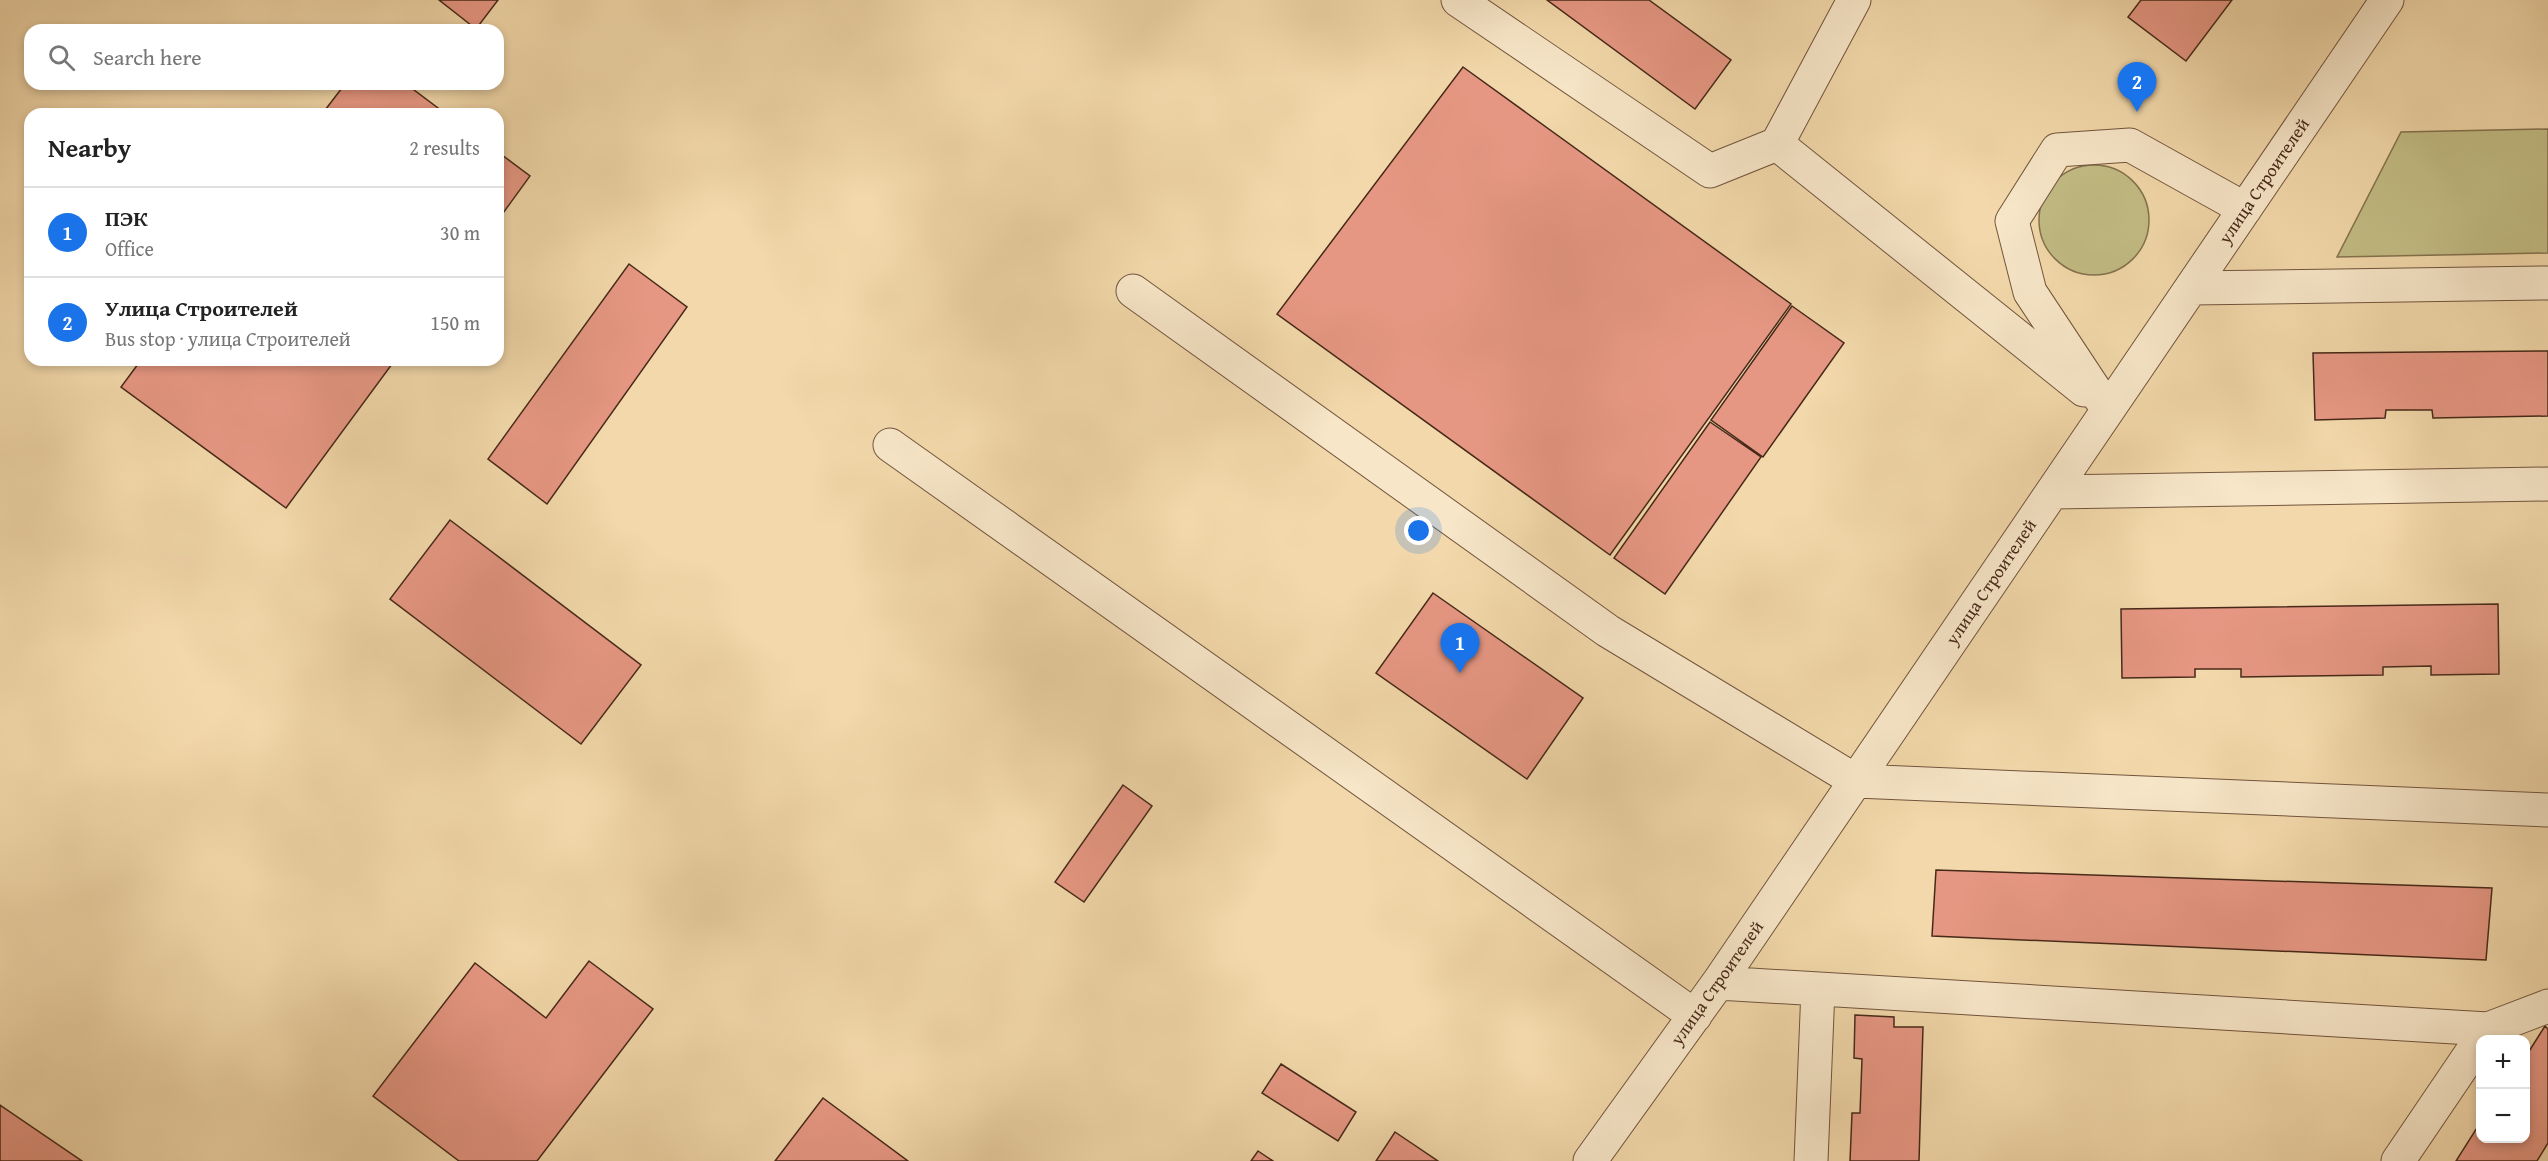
<!DOCTYPE html>
<html lang="en">
<head>
<meta charset="utf-8">
<style>
  :root { --surface:#fff; --page:#f6f6f6; --text:#222; --muted:#767676; --line:#e0e0e0; --accent:#1a73e8 }
  body { margin:0; font-family:"Gentium Book Plus",serif; background:var(--page); color:var(--text) }
  .controls { position:absolute; right:18px; bottom:18px; display:grid; overflow:hidden; border-radius:12px; box-shadow:0 3px 9px #0003 }
  .controls button { width:54px; height:54px; display:grid; place-items:center; padding:0; border:0; border-bottom:2px solid var(--line); background:var(--surface); color:var(--text); font:30px sans-serif }
  .you { position:absolute; left:1419px; top:531px; width:21px; height:21px; margin:-15px; border:4px solid #fff; border-radius:50%; background:#1a73e8; box-shadow:0 0 0 9px #1a73e833 }
  .badge { display:grid; place-items:center; width:39px; height:39px; border-radius:50%; background:var(--accent); color:#fff; font-size:20px; font-weight:700 }
  .pin { position:absolute; translate:-50% -50px; filter:drop-shadow(0 2px 3px #0008) }
  .pin::after { content:''; position:absolute; top:32px; width:21px; height:18px; background:inherit; clip-path:polygon(0 0,100% 0,50% 100%) }
  .list { margin:0; padding:0; list-style:none }
  h2 { display:flex; justify-content:space-between; align-items:center; height:78px; margin:0; padding:0 24px; font-size:26px }
  h2 small { font-size:20px; font-weight:400; color:var(--muted) }
  .list li { display:grid; grid-template-columns:39px 1fr auto; gap:18px; align-items:center; box-sizing:border-box; height:90px; padding:0 24px; border-top:2px solid var(--line) }
  .list b { display:block; font-size:22px; white-space:nowrap }
  .list p { margin:0; font-size:20px; white-space:nowrap; color:var(--muted) }
  .list em { font-size:20px; font-style:normal; color:var(--muted) }
  .icon { flex:none; width:33px; height:33px; fill:none; stroke:currentColor; stroke-width:2; stroke-linecap:round; stroke-linejoin:round }
  .map { position:relative; flex:none; width:2548px; height:1161px; overflow:hidden }
  .search { position:absolute; background:var(--surface); box-shadow:0 3px 9px #0003; left:24px; top:24px; width:480px; height:66px; display:flex; align-items:center; gap:15px; box-sizing:border-box; padding:0 21px; border-radius:18px; color:var(--muted); font-size:22px }
  .panel { position:absolute; background:var(--surface); box-shadow:0 3px 9px #0003; left:24px; top:108px; width:480px; height:258px; border-radius:18px }
  .map>svg:first-child { display:block }
  .green { fill:#c2bc84; stroke:#84724e; stroke-width:1.5 }
  .building { fill:#e69783; stroke:#472919; stroke-width:1.5 }
  .lines { fill:none; stroke-linecap:round; stroke-linejoin:round }
  .minor-casing { stroke:#72553d; stroke-width:35 }
  .minor { stroke:#f7e6c8; stroke-width:33 }
  .labels { text-anchor:middle; stroke-width:4.5; stroke-linejoin:round; paint-order:stroke }
  .street-label { font-size:18px; fill:#472919; stroke:#f7e6c8 }
</style>
</head>
<body>
<div class="map">
<svg width="2548" height="1161" viewBox="0 0 2548 1161">
  <rect width="100%" height="100%" fill="#f2d8aa"/>
  <filter id="stains"><feTurbulence type="fractalNoise" baseFrequency=".00333" numOctaves="4"/><feColorMatrix values="0 0 0 0 .2 0 0 0 0 .09 0 0 0 0 .02 0 0 0 .5 -.17"/></filter>
  <radialGradient id="worn" r=".72"><stop offset=".6" stop-color="#630" stop-opacity="0"/><stop offset="1" stop-color="#630" stop-opacity=".3"/></radialGradient>
  <path class="green" d="M2548,129v124l-211,4 64,-125z
    M2039 220a55 55 0 1 1 110 0a55 55 0 1 1-110 0Z"/>
  <path class="building" d="M439,0h59l-22,29z
    M1547,0h102l82,60 -36,49z
    M2141,0h91l-46,61 -58,-44z
    M1463,67l328,237 -181,251 -333,-241z
    M345,84h61l40,30h-124z
    M498,152l32,24 -32,44z
    M629,264l58,43 -140,197 -59,-45z
    M1792,306l52,37 -81,114 -52,-37z
    M2548,351v65l-115,2 -1,-8h-46l-1,8 -70,2 -2,-67z
    M141,360h254l-109,148 -165,-121z
    M1710,422l51,35 -96,137 -51,-36z
    M450,520l191,145 -60,79 -191,-145z
    M1433,593l150,105 -56,81 -151,-106z
    M2498,604l1,70 -68,1v-9l-48,1v8l-142,2v-8h-46v8l-73,1 -1,-69z
    M1123,785l29,21 -68,96 -29,-20z
    M1936,870l556,18 -6,72 -554,-24z
    M589,961l64,48 -116,152h-78l-86,-65 102,-133 71,55z
    M1855,1015l39,2v10h29l-4,134h-69l2,-48h8l2,-54 -8,-1z
    M2545,1026l3,3v114l-11,18h-81l24,-38v15h46v-82z
    M1281,1064l75,48 -18,29 -76,-48z
    M823,1098l85,63h-133z
    M0,1105l82,56h-82z
    M1395,1132l43,29h-62z
    M1258,1151l15,10h-22z"/>
  <g class="lines">
    <g class="minor-casing">
      <path id="minor" d="M1458,0l252,171 67,-27 77,-144
        M1777,144l307,246
        M2191,288l357,-5
        M1133,291l475,340 248,150 692,29
        M2108,410l-78,-118 -18,-71 45,-71 73,-5 115,64
        M890,445l805,571
        M2053,492l495,-8
        M1718,983l770,46 -7,11
        M2488,1029l60,-23
        M1590,1161l128,-178 669,-983
        M1811,1161l7,-172
        M2398,1161l82,-121"/>
    </g>
    <use href="#minor" class="minor"/>
  </g>
  <g class="labels">
    <g class="street-label">
      <text transform="translate(2264 181) rotate(-56)" y="6">улица Строителей</text>
      <text transform="translate(1991 582) rotate(-56)" y="6">улица Строителей</text>
      <text transform="translate(1717 983) rotate(-55)" y="6">улица Строителей</text>
    </g>
  </g>
  <rect width="100%" height="100%" filter="url(#stains)"/>
  <rect width="100%" height="100%" fill="url(#worn)"/>
</svg>
<div class="controls">
<button>+</button>
<button>−</button>
</div>
<div class="you"></div>
<div class="pin badge" style="left:1460px;top:673px">1</div>
<div class="pin badge" style="left:2137px;top:112px">2</div>
<div class="search"><svg class="icon" aria-label="search" viewBox="0 0 24 24"><circle cx="10" cy="10" r="6"/><path d="M15 15l6 6"/></svg>Search here</div>
<section class="panel">
<h2>Nearby<small>2 results</small></h2>
<ul class="list">
<li><span class="badge">1</span><div><b>ПЭК</b><p>Office</p></div><em>30 m</em></li>
<li><span class="badge">2</span><div><b>Улица Строителей</b><p>Bus stop · улица Строителей</p></div><em>150 m</em></li>
</ul>
</section>
</div>
</body>
</html>
